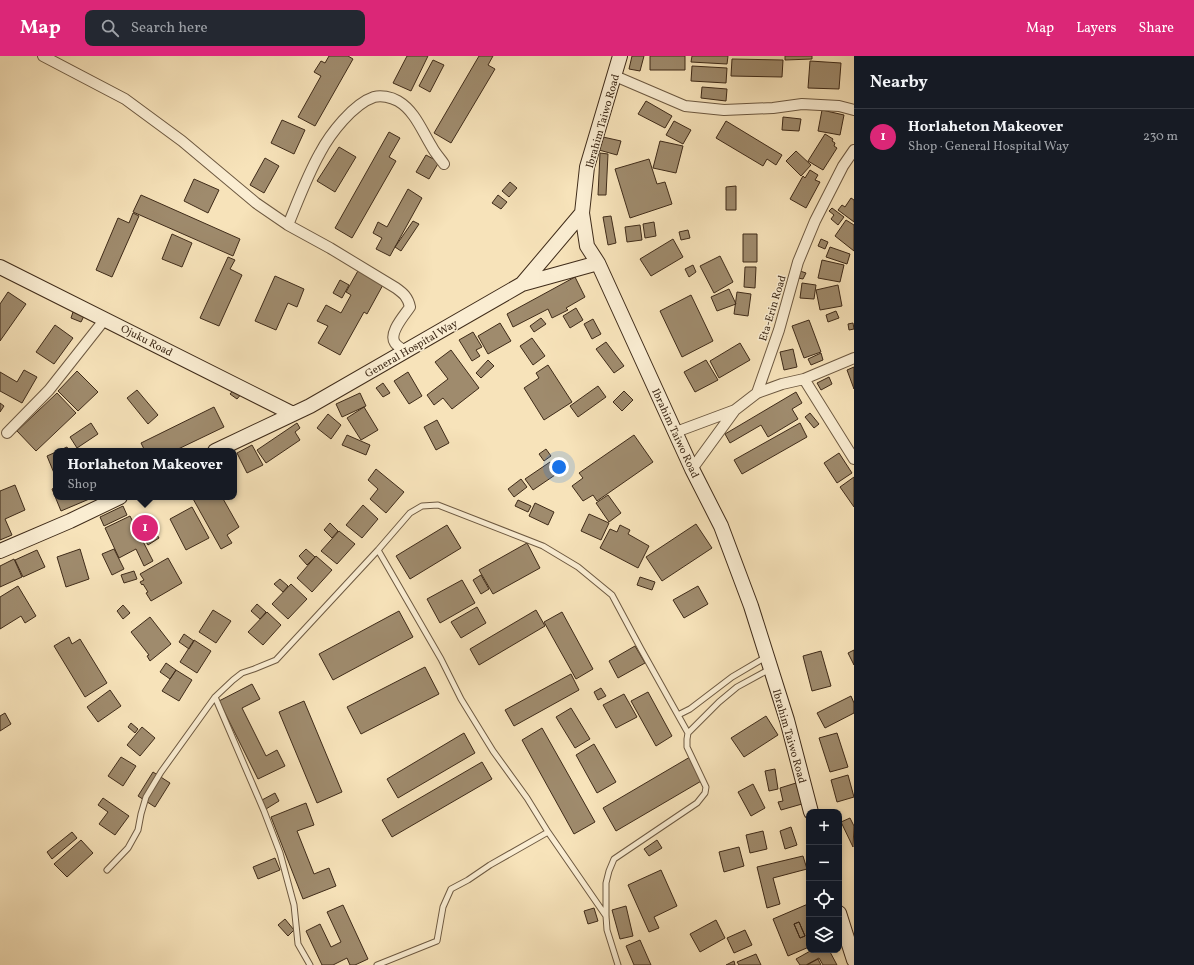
<!DOCTYPE html>
<html lang="en">
<head>
<meta charset="utf-8">
<style>
  :root { --surface:#171b24; --page:#242831; --text:#f1f3f6; --muted:#9ea1a6; --line:#363941; --accent:#db2777 }
  body { margin:0; font-family:Vollkorn,serif; background:var(--page); color:var(--text) }
  .controls { position:absolute; right:12px; bottom:12px; display:grid; overflow:hidden; border-radius:8px; box-shadow:0 2px 6px #0003 }
  .controls button { width:36px; height:36px; display:grid; place-items:center; padding:0; border:0; border-bottom:1px solid var(--line); background:var(--surface); color:var(--text); font:20px sans-serif }
  .you { position:absolute; left:559px; top:411px; width:14px; height:14px; margin:-10px; border:3px solid #fff; border-radius:50%; background:#1a73e8; box-shadow:0 0 0 6px #1a73e833 }
  .badge { display:grid; place-items:center; width:26px; height:26px; border-radius:50%; background:var(--accent); color:#fff; font-size:13px; font-weight:700 }
  .pin { position:absolute; translate:-50% -50%; border:2px solid #fff; box-shadow:0 1px 4px #0006 }
  .popup { position:absolute; left:53px; top:392px; width:184px; height:52px; box-sizing:border-box; display:grid; place-content:center; border-radius:8px; background:var(--surface); filter:drop-shadow(0 1px 3px #0005); font-size:13px; white-space:nowrap; color:var(--muted) }
  .popup b { font-size:15px; color:var(--text) }
  .popup::after { content:''; position:absolute; left:50%; top:100%; margin-left:-8px; border:8px solid transparent; border-top-color:var(--surface) }
  .list { margin:0; padding:0; list-style:none }
  h2 { display:flex; justify-content:space-between; align-items:center; height:52px; margin:0; padding:0 16px; font-size:17px }
  h2 small { font-size:13px; font-weight:400; color:var(--muted) }
  .list li { display:grid; grid-template-columns:26px 1fr auto; gap:12px; align-items:center; box-sizing:border-box; height:56px; padding:0 16px; border-top:1px solid var(--line) }
  .list b { display:block; font-size:15px; white-space:nowrap }
  .list p { margin:0; font-size:13px; white-space:nowrap; color:var(--muted) }
  .list em { font-size:13px; font-style:normal; color:var(--muted) }
  .icon { flex:none; width:22px; height:22px; fill:none; stroke:currentColor; stroke-width:2; stroke-linecap:round; stroke-linejoin:round }
  .map { position:relative; flex:none; width:854px; height:909px; overflow:hidden }
  header { display:flex; align-items:center; gap:24px; box-sizing:border-box; height:56px; padding:0 20px; background:var(--accent); color:#fff }
  header strong { font-size:19px }
  nav { display:flex; gap:22px; margin-inline-start:auto; font-size:14px }
  .search { width:280px; height:36px; background:var(--page); display:flex; align-items:center; gap:10px; box-sizing:border-box; padding:0 14px; border-radius:8px; color:var(--muted); font-size:15px }
  main { display:flex }
  aside { flex:1; background:var(--surface) }
  .map>svg:first-child { display:block }
  .building { fill:#9f8b6d; stroke:#3f2b19; fill-rule:evenodd }
  .lines { fill:none; stroke-linecap:round; stroke-linejoin:round }
  .service-casing { stroke:#6d5941; stroke-width:7 }
  .minor-casing { stroke:#6d5941; stroke-width:12 }
  .secondary-casing { stroke:#3f2b19; stroke-width:16 }
  .service { stroke:#faedd2; stroke-width:5 }
  .minor { stroke:#faedd2; stroke-width:10 }
  .secondary { stroke:#faedd2; stroke-width:14 }
  .labels { text-anchor:middle; stroke-width:3; stroke-linejoin:round; paint-order:stroke }
  .street-label { font-size:11px; fill:#3f2b19; stroke:#faedd2 }
</style>
</head>
<body>
<header>
<strong>Map</strong>
<div class="search"><svg class="icon" aria-label="search" viewBox="0 0 24 24"><circle cx="10" cy="10" r="6"/><path d="M15 15l6 6"/></svg>Search here</div>
<nav><a>Map</a><a>Layers</a><a>Share</a></nav>
</header>
<main>
<div class="map">
<svg width="854" height="909" viewBox="0 0 854 909">
  <rect width="100%" height="100%" fill="#f7e3ba"/>
  <filter id="stains"><feTurbulence type="fractalNoise" baseFrequency=".005" numOctaves="4"/><feColorMatrix values="0 0 0 0 .2 0 0 0 0 .09 0 0 0 0 .02 0 0 0 .5 -.17"/></filter>
  <radialGradient id="worn" r=".72"><stop offset=".6" stop-color="#630" stop-opacity="0"/><stop offset="1" stop-color="#630" stop-opacity=".3"/></radialGradient>
  <path class="building" d="M329,0h19l5,3 -38,67 -17,-9 23,-41 -7,-4 7,-11 4,2z
    M407,0h21l-17,35 -18,-8z
    M479,0h14l-5,9 7,4 -44,74 -17,-10z
    M632,0h12l-4,15 -11,-2z
    M650,0h35v14h-35z
    M692,0h36l-1,8 -36,-2z
    M785,0h27v3l-27,1z
    M732,3l51,1 -1,17 -51,-1z
    M433,4l11,5 -14,27 -11,-6z
    M810,5l31,2 -2,26 -31,-1z
    M692,10l35,2 -1,15 -35,-2z
    M702,31l25,2 -1,12 -25,-3z
    M646,45l26,15 -7,12 -27,-14z
    M822,54l22,5 -4,20 -22,-4z
    M783,61l18,2 -2,12 -17,-1z
    M282,64l23,10 -11,24 -23,-11z
    M674,65l17,9 -8,14 -17,-9z
    M726,65l56,34 -6,10 -9,-6 -4,7 -47,-28z
    M389,76l11,6 -11,19 7,4 -44,77 -17,-10z
    M825,78l8,5 -1,2 3,2 -1,3 3,2 -14,22 -15,-9z
    M603,81l18,4 -4,14 -18,-5z
    M660,85l23,5 -7,27 -23,-5z
    M339,91l17,10 -21,35 -18,-11z
    M796,95l15,14 -10,11 -15,-15z
    M600,97l8,1 -2,41h-8z
    M426,99l13,7 -10,17 -13,-7z
    M265,102l14,8 -15,27 -14,-8z
    M649,103l8,25 8,-2 7,22 -42,14 -15,-49z
    M810,114l8,5 -3,5 5,2 -14,26 -16,-9 13,-23 2,2z
    M194,123l25,11 -11,23 -24,-12z
    M510,126l7,6 -8,9 -7,-6z
    M736,130v24h-10v-23z
    M408,133l14,9 -32,58 -14,-7 6,-11 -9,-5 5,-11 9,5z
    M141,139l99,44 -7,17 -100,-44z
    M498,139l9,7 -6,7 -9,-6z
    M851,142l3,2v22l-16,-12 4,-5 3,2z
    M832,152l12,9 -6,8 -7,-6 3,-4 -5,-4z
    M133,157l6,3 -27,61 -16,-7 22,-52 11,5z
    M611,160l5,27 -8,2 -5,-28z
    M846,164l8,5v26l-19,-15z
    M413,165l6,3 -18,27 -6,-4z
    M654,166l2,14 -11,2 -2,-14z
    M640,169l2,15 -15,2 -2,-15z
    M688,174l2,8 -9,2 -2,-8z
    M172,178l20,9 -10,24 -20,-8z
    M743,178h14v28h-14z
    M673,183l10,18 -32,19 -11,-17z
    M821,183l7,3 -3,7 -7,-3z
    M830,191l20,7 -3,10 -21,-7z
    M720,200l13,26 -19,11 -14,-27z
    M228,201l7,3 -5,9 12,6 -23,51 -19,-8z
    M822,204l22,5 -4,17 -22,-4z
    M693,209l3,7 -7,5 -4,-8z
    M745,211h11l-1,21 -11,-1z
    M359,213l25,14 -17,31 -3,-2 -24,43 -22,-12 10,-17 -11,-5 9,-16 15,8 10,-18 -5,-3z
    M800,215l6,2 -3,6 -5,-1z
    M275,220l29,13 -7,18 -9,-4 -12,27 -21,-9z
    M575,221l10,20 -19,11 2,2 -16,8 -4,-9 -35,18 -6,-13z
    M340,224l9,5 -7,13 -9,-5z
    M802,227l14,2 -2,14 -14,-1z
    M838,229l4,21 -22,4 -4,-20z
    M729,233l7,15 -19,7 -6,-14z
    M8,236l18,12 -26,37v-37z
    M737,236l14,2 -3,22 -14,-2z
    M691,239l22,46 -31,16 -22,-46z
    M576,252l7,12 -13,8 -7,-12z
    M836,255l3,7 -11,4 -2,-7z
    M73,256l11,4 -3,6 -10,-4z
    M541,262l5,6 -12,8 -4,-6z
    M593,263l8,15 -9,5 -8,-15z
    M809,264l12,32 -17,6 -12,-32z
    M500,267l11,18 -23,13 -10,-18z
    M853,267l1,6 -5,1 -1,-6z
    M55,269l18,13 -19,26 -18,-12z
    M473,276l9,15 -6,3 4,6 -8,5 -13,-21z
    M532,282l13,18 -12,9 -13,-19z
    M606,286l18,24 -10,7 -18,-24z
    M740,287l10,17 -31,18 -9,-17z
    M793,293l4,18 -13,3 -4,-18z
    M451,294l28,38 -27,21 -9,-11 -9,7 -7,-10 21,-16 -13,-17z
    M821,297l2,7 -12,5 -3,-6z
    M488,304l6,6 -13,12 -5,-5z
    M706,304l12,20 -23,12 -11,-20z
    M548,309l24,37 -28,18 -20,-32 15,-10 -3,-5z
    M854,311v22l-7,-19z
    M24,314l13,7 -15,26 -22,-12v-19l17,10z
    M77,315l21,21 -20,19 -20,-20z
    M408,316l14,24 -13,8 -15,-23z
    M829,321l3,7 -11,6 -4,-7z
    M383,327l7,10 -7,4 -7,-9z
    M598,330l8,11 -28,20 -8,-11z
    M236,331l7,5 -6,7 -7,-5z
    M137,334l21,25 -10,9 -21,-26z
    M624,335l9,9 -11,11 -9,-9z
    M796,336l6,11 -10,6 6,10 -30,18 -7,-12 -31,18 -5,-9z
    M57,337l19,20 -40,38 -19,-20z
    M360,337l6,13 -24,11 -6,-13z
    M0,347l4,3 -4,6z
    M214,351l10,20 -50,24h-29l-4,-8z
    M364,351l14,23 -17,10 -14,-22z
    M810,357l9,11 -5,4 -9,-11z
    M328,358l13,11 -10,14 -14,-11z
    M437,364l12,23 -13,7 -12,-23z
    M91,367l7,11 -21,14 -7,-11z
    M297,367l3,5 -5,4 5,8 -34,23 -9,-13z
    M800,367l7,14 -65,37 -8,-14z
    M347,379l23,10 -4,10 -24,-10z
    M634,379l19,27 -56,39 -4,-6 -10,6 -11,-15 11,-8 -4,-5z
    M252,389l11,20 -16,8 -10,-20z
    M67,391l2,4h-11z
    M546,393l5,7 -7,5 -5,-7z
    M56,396v20l-2,1 -7,-17z
    M839,397l13,20 -15,10 -13,-20z
    M550,406l8,11 -25,17 -8,-11z
    M376,413l28,23 -18,21 -16,-14 8,-10 -10,-9z
    M854,421v30l-14,-20z
    M521,423l6,8 -13,10 -6,-8z
    M15,429l10,25 -20,9 7,16 -12,5v-49z
    M56,431v10h38l-33,14 -9,-22z
    M608,439l13,18 -12,9 -13,-19z
    M192,441h30l17,30 -12,8 5,8 -11,6z
    M518,444l13,6 -3,6 -13,-6z
    M535,447l19,9 -6,13 -19,-9z
    M363,449l15,14 -16,19 -16,-13z
    M123,450l4,9 -23,11 -4,-9z
    M192,451l17,31 -23,12 -16,-31z
    M144,458l15,24 -11,7 -15,-25z
    M589,458l20,9 -8,17 -20,-9z
    M130,460l23,45 -9,5 -8,-17 -17,9 -14,-30z
    M330,467l8,8 -6,7 -8,-8z
    M696,468l16,24 -50,33 -16,-24z
    M447,469l14,23 -51,31 -14,-23z
    M620,469l10,5 -2,4 21,12 -11,22 -38,-20 10,-19 7,3z
    M339,475l16,13 -18,20 -16,-13z
    M527,487l13,25 -47,26 -14,-24z
    M80,493l9,30 -23,8 -9,-30z
    M114,493l10,20 -12,6 -10,-21z
    M306,493l9,8 -8,8 -8,-9z
    M37,494l8,17 -22,10 -8,-17z
    M316,500l16,14 -20,22 -15,-14z
    M168,502l14,25 -31,18 -5,-8 2,-1 -5,-8 -1,1 -2,-3 4,-2 -4,-6z
    M14,503l8,18 -22,10v-21z
    M134,515l3,8 -13,4 -3,-8z
    M481,519l8,14 -8,5 -8,-14z
    M640,521l15,5 -3,8 -15,-5z
    M280,523l8,7 -5,6 -9,-8z
    M462,524l13,23 -35,20 -13,-24z
    M291,528l16,15 -19,20 -16,-15z
    M18,530l18,30 -11,7 -4,-7 -21,13v-32z
    M698,530l10,18 -24,14 -11,-18z
    M257,548l9,8 -6,7 -9,-8z
    M123,549l7,8 -7,6 -6,-8z
    M477,551l9,16 -25,15 -10,-16z
    M213,554l18,11 -15,22 -17,-11z
    M536,554l9,16 -66,39 -9,-16z
    M399,555l14,26 -80,43 -14,-26z
    M267,556l14,13 -18,20 -15,-13z
    M562,556l31,57 -17,10 -32,-57z
    M150,561l21,27 -21,17 -3,-5 2,-1 -18,-23z
    M184,578l10,7 -5,8 -10,-7z
    M69,581l3,7 8,-5 27,44 -22,14 -31,-51z
    M194,584l17,11 -14,22 -17,-11z
    M635,590l10,17 -27,15 -9,-17z
    M854,594v15l-6,-12z
    M821,595l10,35 -19,5 -9,-35z
    M166,607l10,7 -6,9 -10,-7z
    M425,611l14,27 -78,40 -14,-27z
    M176,614l16,10 -13,21 -17,-10z
    M571,618l8,16 -65,36 -9,-16z
    M252,628l8,15 -18,9 24,48 11,-6 8,16 -27,13 -39,-78z
    M601,632l5,8 -8,4 -4,-8z
    M110,634l11,16 -23,16 -11,-15z
    M648,636l24,44 -16,10 -25,-45z
    M624,638l13,23 -21,11 -13,-23z
    M851,640l3,7v10l-29,15 -8,-15z
    M304,645l38,91 -25,11 -38,-91z
    M571,652l19,31 -15,9 -19,-31z
    M5,657l6,11 -11,7v-15z
    M766,660l12,19 -34,22 -13,-19z
    M131,667l7,6 -3,4 -7,-6z
    M142,671l13,11 -15,18 -13,-11z
    M542,672l53,94 -21,12 -52,-94z
    M464,677l11,20 -77,45 -11,-19z
    M837,677l11,34 -18,5 -11,-34z
    M594,688l22,38 -19,11 -21,-38z
    M121,701l15,9 -13,20 -15,-10z
    M690,701l13,23 -87,51 -13,-23z
    M482,706l10,17 -100,58 -10,-17z
    M775,713l3,20 -9,2 -4,-20z
    M153,716l17,11 -15,24 -17,-11z
    M848,719l6,22 -17,5 -6,-22z
    M796,727l6,21 -21,6 -3,-8 5,-1 -3,-13z
    M753,728l12,24 -14,8 -13,-24z
    M275,737l4,8 -13,8 -4,-9z
    M103,742l26,18 -14,19 -16,-11 9,-12 -10,-7z
    M306,747l8,22 -17,6 17,43 15,-6 7,18 -33,13 -32,-82z
    M850,762l4,8 -1,21 -12,-25z
    M791,771l6,18 -12,4 -5,-18z
    M763,775l4,18 -17,4 -4,-18z
    M72,776l5,6 -25,21 -5,-7z
    M81,784l12,13 -26,24 -13,-13z
    M657,784l5,8 -13,8 -5,-7z
    M739,791l5,19 -20,6 -5,-20z
    M803,800l4,13 -34,9 7,26 -13,4 -10,-41z
    M275,802l5,12 -22,9 -5,-12z
    M661,814l16,36 -23,11 5,11 -10,4 -21,-47z
    M808,848l1,3v40l-21,9 -15,-37zM799,866l6,14 -5,2 -6,-14z
    M343,849l25,54 -13,6h-5l-3,-7 -14,7h-11l-16,-34 14,-7 11,23 10,-5 -14,-30z
    M626,850l7,30 -13,3 -8,-29z
    M594,852l4,13 -10,3 -4,-13z
    M285,863l9,11 -6,6 -10,-11z
    M716,864l9,18 -25,14 -10,-18z
    M799,866l6,14 -5,2 -6,-14z
    M745,874l7,15 -18,8 -7,-15z
    M640,884l11,25h-17l-8,-19z
    M812,894h17l8,15h-14l-4,-7 -13,7h-6l-4,-6z
    M756,898l5,11h-22l-2,-3z
    M818,903l3,6h-14z
    M734,905l1,4h-9z"/>
  <g class="lines">
    <g class="service-casing">
      <path id="service" d="M378,494l63,109 20,40 32,52 34,47 21,34 58,84
        M215,641l49,114 16,42 14,52 4,39 12,21
        M678,659l12,-6 42,-32 34,-20
        M107,814l21,-22 10,-18 3,-16 5,-17 15,-25 54,-75 18,-17 9,-7 12,-4 22,-9 102,-110 32,-37 12,-7 16,-1 105,41 35,21 34,28 29,54 47,84
        M377,909l60,-24 6,-34 8,-18 17,-9 22,-15 58,-33
        M618,909l-11,-35 -1,-14v-33l3,-12 5,-12 83,-56 8,-10 1,-6 -19,-40v-8l1,-6 31,-31 18,-15 33,-18"/>
    </g>
    <g class="minor-casing">
      <path id="minor" d="M43,0l82,43 57,42 74,62 32,22 42,23 66,40c7,5 12,9 14,19 -6,9 -22,26 -15,36 2,3 7,6 10,8
        M615,20l70,30 39,4 49,-2 29,-4 37,2 15,4
        M288,169c10,-24 19,-49 32,-72 10,-19 33,-49 54,-56 7,-2 17,0 24,4 17,10 24,30 34,46 3,6 8,11 12,17
        M804,323l50,80
        M757,337l25,-9 22,-5 50,-21
        M676,376l59,-22 22,-17 22,-63 19,-68 17,-41 28,-55 11,-16
        M7,377l42,-43 56,-71
        M692,413l43,-59"/>
    </g>
    <g class="secondary-casing">
      <path id="secondary" d="M620,0l-33,111 -5,46 5,33 11,17 94,206 29,57 30,80 36,114 24,92
        M0,211l293,147
        M522,228l76,-21
        M215,395l95,-45 212,-122 60,-71
        M0,495l70,-30 50,-24
        M839,857l15,47"/>
    </g>
    <use href="#service" class="service"/>
    <use href="#minor" class="minor"/>
    <use href="#secondary" class="secondary"/>
  </g>
  <g class="labels">
    <g class="street-label">
      <text transform="translate(602 65) rotate(-74)" y="4">Ibrahim Taiwo Road</text>
      <text transform="translate(772 252) rotate(-73)" y="4">Eta-Erin Road</text>
      <text transform="translate(147 284) rotate(27)" y="4">Ojuku Road</text>
      <text transform="translate(411 292) rotate(-30)" y="4">General Hospital Way</text>
      <text transform="translate(676 377) rotate(65)" y="4">Ibrahim Taiwo Road</text>
      <text transform="translate(790 680) rotate(74)" y="4">Ibrahim Taiwo Road</text>
    </g>
  </g>
  <rect width="100%" height="100%" filter="url(#stains)"/>
  <rect width="100%" height="100%" fill="url(#worn)"/>
</svg>
<div class="controls">
<button>+</button>
<button>−</button>
<button><svg class="icon" aria-label="locate" viewBox="0 0 24 24"><circle cx="12" cy="12" r="6"/><path d="M12 2v4M12 18v4M2 12h4M18 12h4"/></svg></button>
<button><svg class="icon" aria-label="layers" viewBox="0 0 24 24"><path d="M12 4l9 5-9 5-9-5zM3 14l9 5 9-5"/></svg></button>
</div>
<div class="you"></div>
<div class="pin badge" style="left:145px;top:472px">1</div>
<div class="popup"><b>Horlaheton Makeover</b>Shop</div>
</div>
<aside>
<h2>Nearby<small></small></h2>
<ul class="list">
<li><span class="badge">1</span><div><b>Horlaheton Makeover</b><p>Shop · General Hospital Way</p></div><em>230 m</em></li>
</ul>
</aside>
</main>
</body>
</html>
